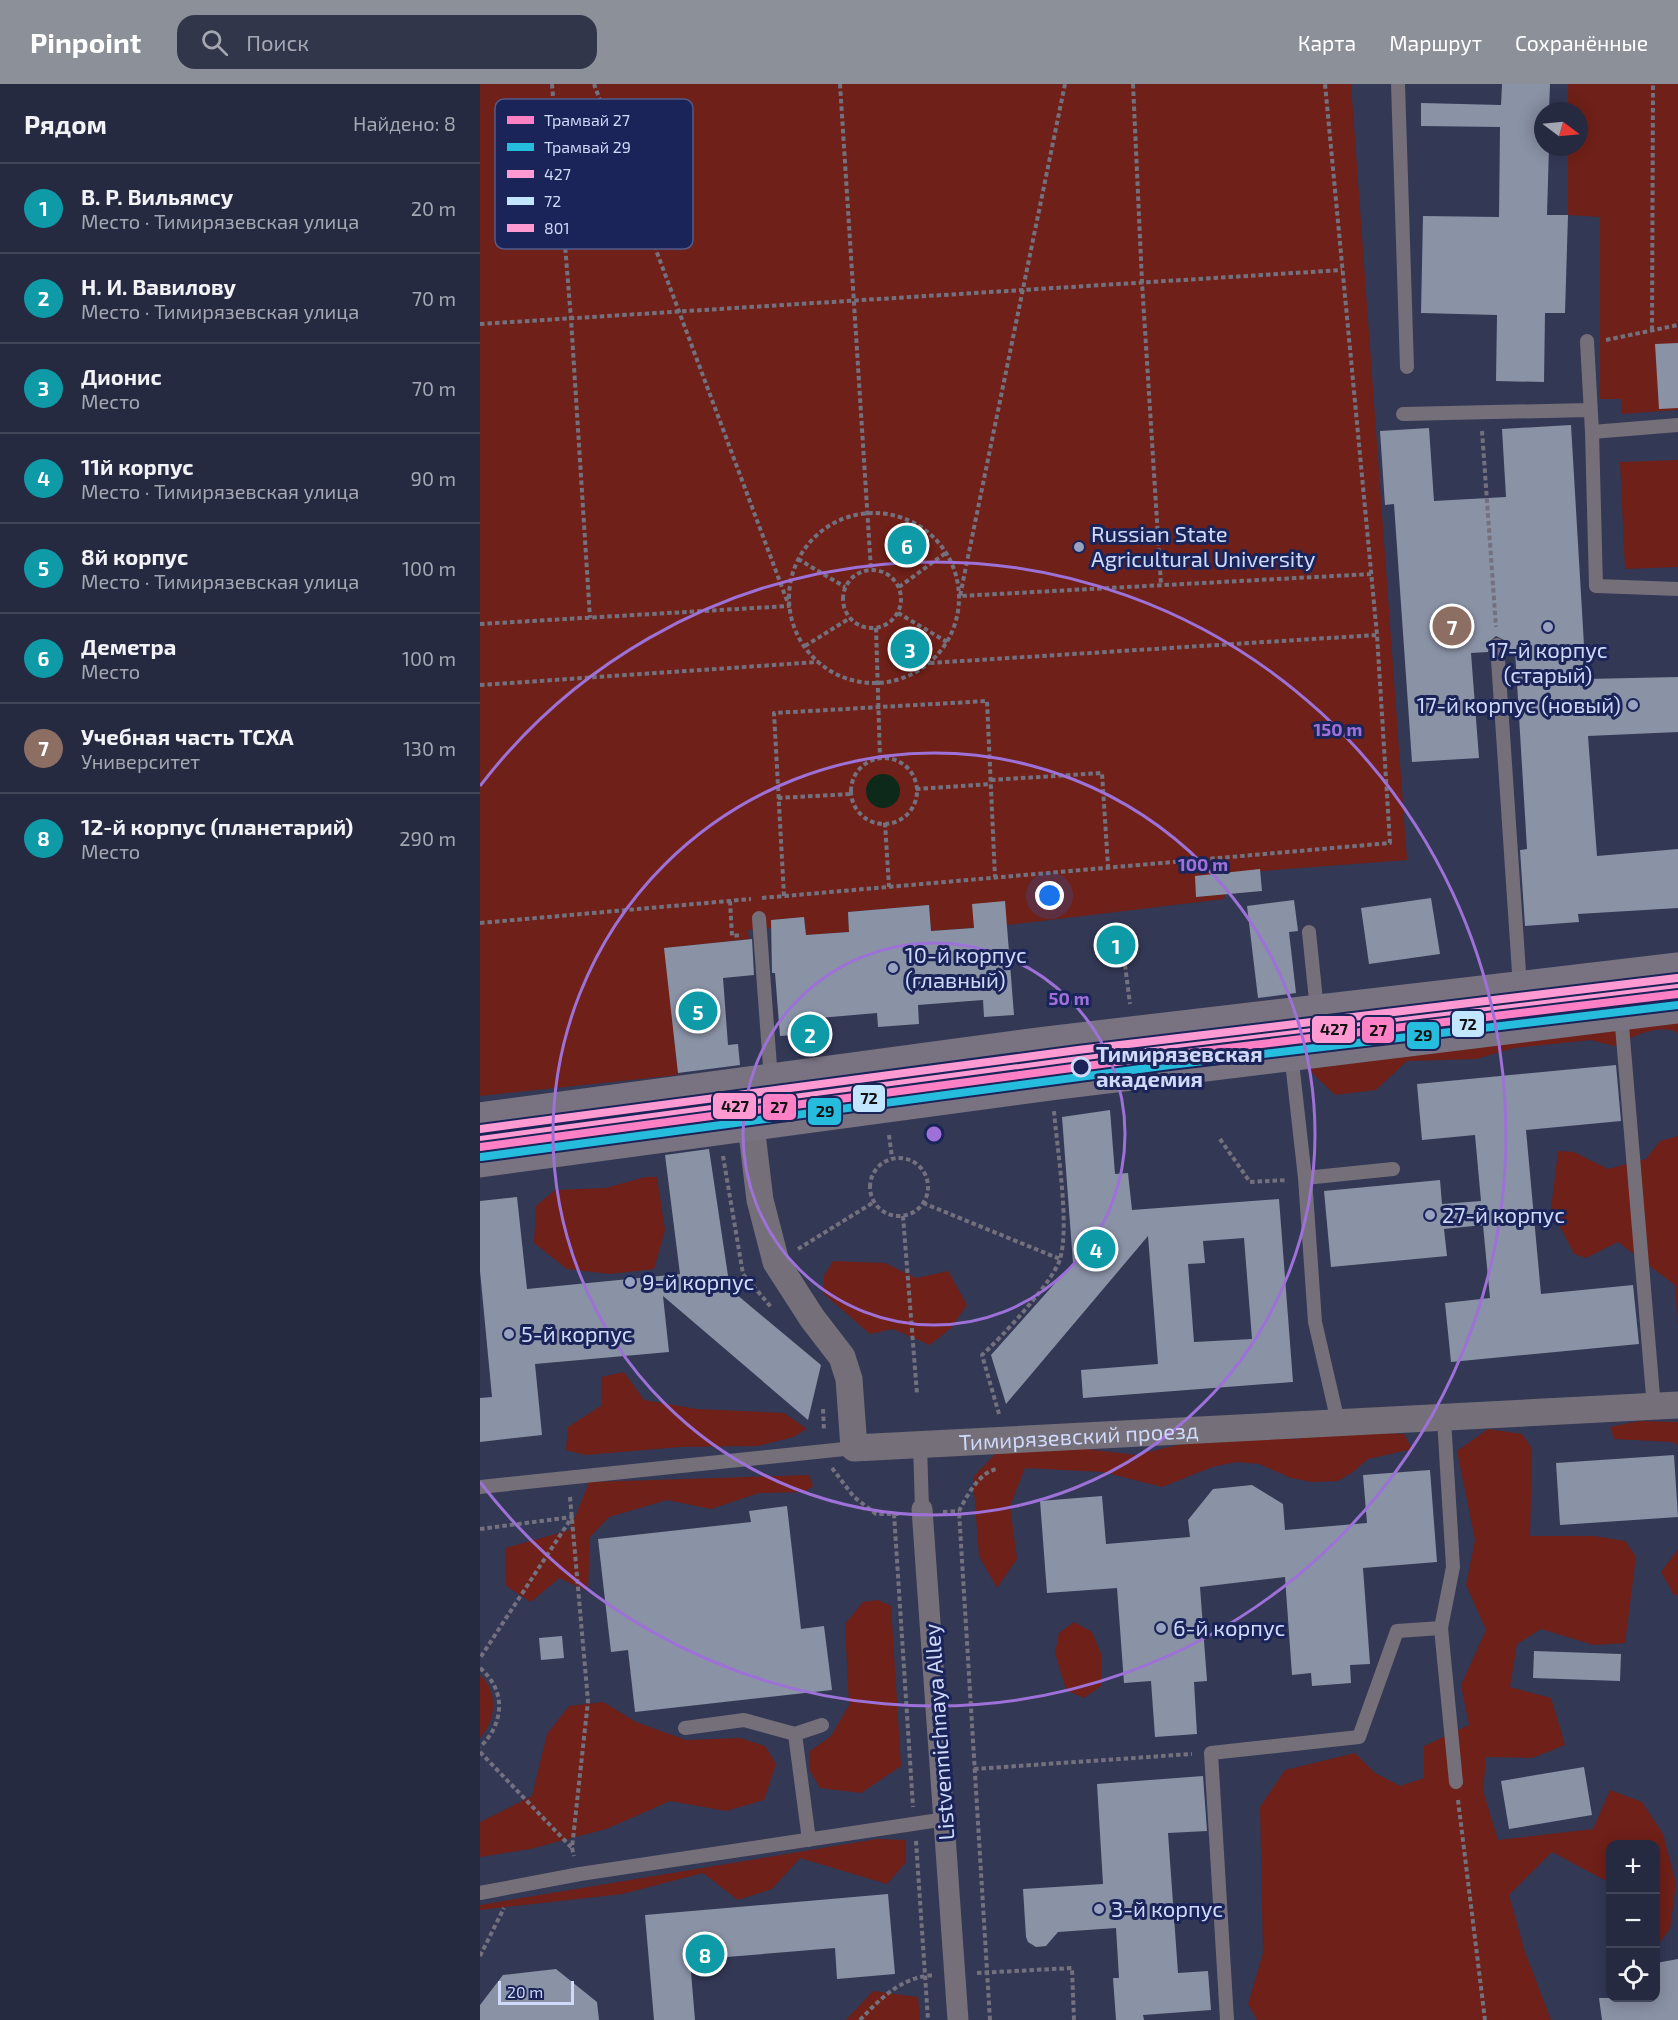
<!DOCTYPE html>
<html lang="ru">
<head>
<meta charset="utf-8">
<style>
  :root { --surface:#262a40; --page:#32364b; --text:#f1f3f6; --muted:#a4a7b1; --line:#424659; --accent:#8c9099 }
  body { margin:0; font-family:"Exo 2",sans-serif; background:var(--page); color:var(--text) }
  .controls { position:absolute; right:18px; bottom:18px; display:grid; overflow:hidden; border-radius:12px; box-shadow:0 3px 15px #0003 }
  .controls button { width:54px; height:54px; display:grid; place-items:center; padding:0; border:0; border-bottom:2px solid var(--line); background:var(--surface); color:var(--text); font:30px sans-serif }
  .compass { position:absolute; left:1054px; top:18px; width:54px; height:54px; border-radius:50%; background:var(--surface); box-shadow:0 3px 15px #0003; rotate:106deg }
  .scale { position:absolute; left:18px; bottom:15px; width:76px; box-sizing:border-box; padding-left:6px; border:3px solid #cfd9fa; border-top:0; font-size:16px; line-height:21px; white-space:nowrap; color:#cfd9fa; -webkit-text-stroke:4px #1b2458; paint-order:stroke }
  .you { position:absolute; left:570px; top:812px; width:21px; height:21px; margin:-15px; border:4px solid #fff; border-radius:50%; background:#1a73e8; box-shadow:0 0 0 9px #1a73e833 }
  .badge { display:grid; place-items:center; width:39px; height:39px; border-radius:50%; background:var(--accent); color:#fff; font-size:20px; font-weight:700 }
  .pin { position:absolute; translate:-50% -50%; border:3px solid #fff; box-shadow:0 2px 6px #0006 }
  .list { margin:0; padding:0; list-style:none }
  h2 { display:flex; justify-content:space-between; align-items:center; height:78px; margin:0; padding:0 24px; font-size:26px }
  h2 small { font-size:20px; font-weight:400; color:var(--muted) }
  .list li { display:grid; grid-template-columns:39px 1fr auto; gap:18px; align-items:center; box-sizing:border-box; height:90px; padding:0 24px; border-top:2px solid var(--line) }
  .list b { display:block; font-size:22px; white-space:nowrap }
  .list p { margin:0; font-size:20px; white-space:nowrap; color:var(--muted) }
  .list em { font-size:20px; font-style:normal; color:var(--muted) }
  .icon { flex:none; width:33px; height:33px; fill:none; stroke:currentColor; stroke-width:2; stroke-linecap:round; stroke-linejoin:round }
  .map { position:relative; flex:none; width:1198px; height:1936px; overflow:hidden }
  header { display:flex; align-items:center; gap:36px; box-sizing:border-box; height:84px; padding:0 30px; background:var(--accent); color:#fff }
  header strong { font-size:28px }
  nav { display:flex; gap:33px; margin-inline-start:auto; font-size:21px }
  .search { width:420px; height:54px; background:var(--page); display:flex; align-items:center; gap:15px; box-sizing:border-box; padding:0 21px; border-radius:18px; color:var(--muted); font-size:22px }
  main { display:flex }
  aside { flex:1; background:var(--surface) }
  .map>svg:first-child { display:block }
  .green { fill:#6f2018 }
  .water { fill:#0c2919 }
  .building { fill:#8a92a6; fill-rule:evenodd }
  .lines { fill:none; stroke-linecap:round; stroke-linejoin:round }
  .path { stroke:#74717e; stroke-width:4; stroke-dasharray:4.5 3; stroke-linecap:butt }
  .service { stroke:#756f7a; stroke-width:14 }
  .pedestrian { stroke:#756f7a; stroke-width:21 }
  .minor { stroke:#756f7a; stroke-width:27 }
  .secondary { stroke:#797280; stroke-width:33 }
  .bus-1-casing { stroke:#1b2458; stroke-width:12 }
  .bus-2-casing { stroke:#1b2458; stroke-width:12 }
  .bus-3-casing { stroke:#1b2458; stroke-width:12 }
  .bus-1 { stroke:#ff9ad2; stroke-width:8 }
  .bus-2 { stroke:#c2e6ff; stroke-width:8 }
  .bus-3 { stroke:#ff9ad2; stroke-width:8 }
  .tram-1-casing { stroke:#1b2458; stroke-width:12 }
  .tram-2-casing { stroke:#1b2458; stroke-width:12 }
  .tram-1 { stroke:#ff80c5; stroke-width:8 }
  .tram-2 { stroke:#26bcdd; stroke-width:8 }
  .ring { fill:none; stroke:#9d71d7; stroke-width:3 }
  .poi-dot { fill:#98a1c0; stroke:#1b2458; stroke-width:2 }
  .stop-dot { fill:#1b2458; stroke:#cfd9fa; stroke-width:3 }
  .labels { text-anchor:middle; stroke-width:6; stroke-linejoin:round; paint-order:stroke }
  .poi-label { font-size:22px; fill:#cfd9fa; stroke:#1b2458; text-anchor:start }
  .stop-label { font-size:22px; font-weight:bold; fill:#cfd9fa; stroke:#1b2458; text-anchor:start }
  .street-label { font-size:22px; fill:#cfd9fa; stroke:#1b2458 }
  .key { fill:#1b2458; stroke:#515a89; stroke-width:1.5 }
  .key-label { font-size:16px; fill:#cfd9fa }
  .centre { fill:#9d71d7; stroke:#1b2458; stroke-width:3 }
  .ring-label { font-size:18px; text-anchor:middle; font-weight:bold; fill:#9d71d7; stroke:#1b2458; stroke-width:6; stroke-linejoin:round; paint-order:stroke }
  .line-badge { stroke:#1b2458; stroke-width:2 }
  .pale-badge-label { font-size:16px; text-anchor:middle; font-weight:bold; fill:#111 }
</style>
</head>
<body>
<header>
<strong>Pinpoint</strong>
<div class="search"><svg class="icon" aria-label="search" viewBox="0 0 24 24"><circle cx="10" cy="10" r="6"/><path d="M15 15l6 6"/></svg>Поиск</div>
<nav><a>Карта</a><a>Маршрут</a><a>Сохранённые</a></nav>
</header>
<main>
<aside>
<h2>Рядом<small>Найдено: 8</small></h2>
<ul class="list">
<li><span class="badge" style="background:#0f9aa8">1</span><div><b>В. Р. Вильямсу</b><p>Место · Тимирязевская улица</p></div><em>20 m</em></li>
<li><span class="badge" style="background:#0f9aa8">2</span><div><b>Н. И. Вавилову</b><p>Место · Тимирязевская улица</p></div><em>70 m</em></li>
<li><span class="badge" style="background:#0f9aa8">3</span><div><b>Дионис</b><p>Место</p></div><em>70 m</em></li>
<li><span class="badge" style="background:#0f9aa8">4</span><div><b>11й корпус</b><p>Место · Тимирязевская улица</p></div><em>90 m</em></li>
<li><span class="badge" style="background:#0f9aa8">5</span><div><b>8й корпус</b><p>Место · Тимирязевская улица</p></div><em>100 m</em></li>
<li><span class="badge" style="background:#0f9aa8">6</span><div><b>Деметра</b><p>Место</p></div><em>100 m</em></li>
<li><span class="badge" style="background:#8d6e63">7</span><div><b>Учебная часть ТСХА</b><p>Университет</p></div><em>130 m</em></li>
<li><span class="badge" style="background:#0f9aa8">8</span><div><b>12-й корпус (планетарий)</b><p>Место</p></div><em>290 m</em></li>
</ul>
</aside>
<div class="map">
<svg width="1198" height="1936" viewBox="0 0 1198 1936">
  <rect width="100%" height="100%" fill="#333855"/>
  <path class="green" d="M0,0h871l56,776 -212,16 1,21 29,-3 -1,5 -217,26 -76,6 -2,-26 -81,7 1,20 -43,3 -2,-18 -33,3 1,8 -24,2 1,9 -84,9 13,127 -198,21z
    M1088,0h110v326l-57,4v-15h-21v-182l-32,-2v-68h11v-36h-11z
    M1198,376v107l-53,2 -5,-107z
    M1198,926v23c-18,-11 -47,4 -64,13l-23,-6 -77,8 -38,11 -69,2 -31,29 -41,5 -32,-31z
    M1198,1052v190l-3,-41 -57,-43 -32,16 -12,-4 -23,-45 7,-58 16,1 34,17 38,-10 14,-18z
    M165,1093h12l8,53 -11,39 -44,5 -43,-5 -33,-26 2,-37 19,-16 51,-2z
    M353,1177l52,2 31,15 32,-7 19,34 -16,23 -21,17 -37,-16 -23,5 -46,-40v-18z
    M144,1288l20,28 53,9 87,4 23,16 -14,8 -35,9 -78,1 -95,8 -19,-5 2,-23 34,-22 -1,-28z
    M1159,1337l39,1v23l-6,-3 -58,-3 -4,-12z
    M1008,1345l34,5 10,15 -2,87h64l31,5 11,16 -11,86 -31,2 -53,-16 -24,15 -7,43 41,11 14,47 -33,13 -46,-1 -3,34 15,49 95,-11 17,-39 32,12 21,32 13,49 -6,46 -11,14 -3,-1v-98h-46v39l-58,-31 -43,43 16,57 26,68h-294l-9,-16 15,-51 -3,-146 25,-37 70,-17 20,20 25,13 24,-8v-32l45,-21 -8,-40 25,-55 -20,-45 9,-45 -18,-89z
    M860,1347l64,3 8,15 -44,10 -15,13 -15,9 -26,1 -21,-4 -32,-14 -23,-2 -24,5 -50,20 -59,-15 -78,-4 -15,38 7,53 -20,29 -18,-32 -6,-79 22,-23 59,-9 82,10 66,-16 47,-4 47,4z
    M329,1391l4,11 -8,6 -46,1 -48,16 -44,-9 -58,17 -19,20 -2,54 -29,-13 -28,24 -25,-16 -1,-38 65,-18 19,-48z
    M1198,1465v46h-4l-13,-23z
    M398,1516l13,6 10,160 -40,27 -41,-5 -11,-19 1,-18 21,-15 18,-31 -4,-81 18,-22z
    M594,1538l18,10 9,22v32l-17,12 -18,-8 -11,-37 4,-20z
    M0,1591c19,17 16,46 0,63z
    M123,1618l33,20 50,18 54,-2 25,8 11,18 -12,36 -38,11 -56,-10 -64,28 -76,20 -50,8v-35l52,-26 15,-62 22,-28z
    M397,1755l29,1v22l-19,22 -87,-26 -28,31 -34,11 -35,-27 -81,21 -142,16v-5z
    M393,1907l45,6 2,23h-74z"/>
  <path class="water" d="M386 707a17 17 0 1 1 34 0a17 17 0 1 1-34 0Z"/>
  <path class="building" d="M1022,0h48l-1,27h-6v36h6l-2,68h21l-3,98h-20l-1,69 -48,-1 1,-66 -76,-2 2,-97 76,1 1,-90 -79,-1v-23l80,2z
    M1198,259v65l-19,1 -4,-65z
    M1091,341l15,254 92,-2v55l-90,4 9,120 81,-7v59l-100,6 1,8 -54,4 -5,-76 7,-1 -12,-199h-9l-2,-10 -8,-4 -7,6 -1,10 -17,1 8,105 -67,4 -18,-258 -9,1 -5,-74 49,-3 5,73 72,-4 -4,-68z
    M780,785l2,22 -66,6 -1,-21z
    M951,814l9,56 -71,10 -8,-56z
    M814,816l4,31 -9,1 7,61 -38,5 -11,-92z
    M525,817l9,114 -30,2 -1,-17 -65,5 1,19 -41,3 -1,-14 -58,5 1,15 -40,3 -5,-63h-3l-1,-53 33,-3 2,18 43,-3 -1,-20 81,-7 2,26 43,-3 -2,-24z
    M272,855l2,36 -31,3 5,67 10,-1 2,21 -62,8 -14,-125z
    M1136,981l5,56 -95,9 15,164 92,-9 6,59 -188,18 -6,-59 45,-5 -7,-73 -39,4 3,27 -116,11 -7,-76 116,-11 2,24 39,-3 -6,-66 -53,5 -5,-56z
    M630,1026l5,64 13,-1 4,37 147,-11 14,183 -210,16 -2,-28 77,-6 -10,-128 -142,168 -15,-49 82,-92 -11,-146zM764,1154l8,101 -58,3 -6,-78 17,-1 -2,-22z
    M229,1065l21,140 91,76 -13,55 -145,-124 6,56 -134,12 7,71 -62,7v-44l12,-1 -12,-126v-70l37,-4 10,92 153,-15 -15,-119z
    M1194,1371l4,62 -118,8 -4,-62z
    M950,1386l7,92 -74,6 7,96 -20,1 1,18 -39,3 -1,-13 -19,2 -7,-98 -85,10 7,94 -13,1 3,52 -42,3 -4,-56 -27,2 -7,-95 -70,5 -7,-92 62,-5 4,48 84,-7 -2,-17 25,-31 39,-4 31,19 2,26 82,-7 -4,-48z
    M307,1422l14,123 23,-3 8,64 -197,22 -7,-62 -17,2 -13,-113 153,-17 -2,-11z
    M82,1552l2,22 -23,2 -2,-22z
    M1054,1567l87,3 -1,27 -87,-3z
    M1104,1683l8,48 -83,14 -8,-48z
    M723,1692l4,55 -39,2 10,140 30,-2 3,39 -68,5 1,5h-28l-3,-42h6l-3,-50 -58,4 -12,14 -10,1 -8,-5 -2,-5 -3,-48 80,-5 -6,-100z
    M408,1810l7,80 -58,5 -2,-31 -145,12 5,60h-41l-9,-105z
    M1198,1875v61h-76l-3,-22h57v-35z
    M76,1885l41,33 2,18h-119v-15l23,-30z"/>
  <g class="lines">
    <path class="path" d="M72,0l19,235 19,299
      M360,0l31,486
      M585,0l-105,512 411,-22
      M653,0l9,198 19,303
      M0,240l862,-54
      M1172,246l1,-246
      M1126,256l72,-15
      M1002,347l14,196
      M309 514a85 85 0 1 1 170 0a85 85 0 1 1-170 0Z
      M318,475l47,28
      M363 515a29 29 0 1 1 58 0a29 29 0 1 1-58 0Z
      M419,503l48,-35
      M418,529l49,29
      M0,540l309,-18 -195,-522
      M396,544l4,130
      M325,562l45,-28
      M450,579l447,-28
      M0,601l338,-23
      M371 707a33 33 0 1 1 66 0a33 33 0 1 1-66 0Z
      M511,696l111,-7 6,93
      M436,705l75,-5
      M298,714l73,-4
      M405,739l4,64
      M304,812l-10,-183 213,-12 8,176
      M282,814l628,-55 -13,-208 -52,-551
      M250,817l2,35 10,-1
      M0,839l271,-24
      M645,881l5,39
      M409,1051l3,23
      M740,1055l30,43 37,-2
      M243,1072l20,118 28,33
      M390 1103a29 29 0 1 1 58 0a29 29 0 1 1-58 0Z
      M443,1119l137,56
      M423,1132l14,178
      M318,1165l76,-47
      M343,1325l1,22
      M519,1330l-17,-59c18,-16 72,-74 78,-96 10,-34 -3,-110 -6,-148
      M352,1384l22,29 22,17h24
      M90,1413l18,204 -16,147 2,8
      M463,1428l16,-1
      M414,1430l19,293
      M0,1445l92,-12 -92,141
      M0,1584c27,23 24,56 0,79
      M0,1668l91,95
      M494,1685l218,-15
      M978,1716l27,220
      M436,1757l12,179
      M0,1872l24,-48
      M497,1889l95,-5 2,52
      M380,1936c21,-22 41,-43 74,-45
      M510,1936l-31,-509c8,-15 20,-39 38,-42"/>
    <path class="service" d="M918,0l9,283
      M1107,257l5,91
      M923,330l187,-4
      M1198,341l-86,7 4,154 82,3
      M1017,561l23,342
      M279,834l12,162
      M829,848l8,78
      M1141,930l33,394
      M811,969l14,125 10,144 23,100
      M0,1056l599,-80 599,-72
      M825,1094l88,-9
      M964,1335l9,148 -12,61 15,154
      M440,1360l2,65
      M0,1403l374,-39
      M205,1644l59,-8 51,14 27,-9
      M315,1650l14,106
      M0,1809l100,-19 366,-55
      M747,1936l-16,-267 148,-16 38,-106 44,-3"/>
    <path class="pedestrian" d="M442,1425l36,511"/>
    <path class="minor" id="s1" d="M266,1000l14,116 16,62 36,56 30,39 7,22 5,69 824,-43"/>
    <path class="secondary" d="M0,1035l565,-76 633,-74
      M0,1077l571,-77 627,-77"/>
    <g class="bus-1-casing">
      <path id="bus-1" d="M0,1056l599,-80 599,-72"/>
    </g>
    <g class="bus-2-casing">
      <path id="bus-2" d="M1,1066l599,-80 598,-71"/>
    </g>
    <g class="bus-3-casing">
      <path id="bus-3" d="M0,1045l598,-79 599,-72"/>
    </g>
    <use href="#bus-1" class="bus-1"/>
    <use href="#bus-2" class="bus-2"/>
    <use href="#bus-3" class="bus-3"/>
    <g class="tram-1-casing">
      <path id="tram-1" d="M0,1063l689,-92 509,-61"/>
    </g>
    <g class="tram-2-casing">
      <path id="tram-2" d="M1,1073l689,-92 508,-60"/>
    </g>
    <use href="#tram-1" class="tram-1"/>
    <use href="#tram-2" class="tram-2"/>
  </g>
  <g class="ring">
    <circle cx="454" cy="1050" r="191"/>
    <circle cx="454" cy="1050" r="381"/>
    <path d="M0 702A572 572 0 1 1 0 1398"/>
  </g>
  <g class="poi-dot">
    <circle cx="599" cy="463" r="6"/>
    <circle cx="1068" cy="543" r="6"/>
    <circle cx="1153" cy="621" r="6"/>
    <circle cx="413" cy="884" r="6"/>
    <circle cx="950" cy="1131" r="6"/>
    <circle cx="150" cy="1198" r="6"/>
    <circle cx="29" cy="1250" r="6"/>
    <circle cx="681" cy="1544" r="6"/>
    <circle cx="619" cy="1825" r="6"/>
  </g>
  <circle class="stop-dot" cx="601" cy="983" r="9"/>
  <g class="labels">
    <g class="poi-label">
      <text x="611" y="458">Russian State<tspan x="611" dy="25">Agricultural University</tspan></text>
      <text x="1068" y="574" text-anchor="middle">17-й корпус<tspan x="1068" dy="25">(старый)</tspan></text>
      <text x="1141" y="629" text-anchor="end">17-й корпус (новый)</text>
      <text x="425" y="879">10-й корпус<tspan x="425" dy="25">(главный)</tspan></text>
      <text x="962" y="1139">27-й корпус</text>
      <text x="162" y="1206">9-й корпус</text>
      <text x="41" y="1258">5-й корпус</text>
      <text x="693" y="1552">6-й корпус</text>
      <text x="631" y="1833">3-й корпус</text>
    </g>
    <g class="stop-label">
      <text x="616" y="978">Тимирязевская<tspan x="616" dy="25">академия</tspan></text>
    </g>
    <g class="street-label">
      <text dy="8" stroke="none"><textPath href="#s1" startOffset="614">Тимирязевский проезд</textPath></text>
      <text transform="translate(459 1648) rotate(-94)" y="8">Listvennichnaya Alley</text>
    </g>
  </g>
  <rect x="15" y="15" width="198" height="150" rx="9" class="key"/>
  <rect x="27" y="32" width="27" height="8" fill="#ff80c5"/>
  <rect x="27" y="59" width="27" height="8" fill="#26bcdd"/>
  <rect x="27" y="86" width="27" height="8" fill="#ff9ad2"/>
  <rect x="27" y="113" width="27" height="8" fill="#c2e6ff"/>
  <rect x="27" y="140" width="27" height="8" fill="#ff9ad2"/>
  <g class="key-label">
    <text x="64" y="42">Трамвай 27</text>
    <text x="64" y="69">Трамвай 29</text>
    <text x="64" y="96">427</text>
    <text x="64" y="123">72</text>
    <text x="64" y="150">801</text>
  </g>
  <circle cx="454" cy="1050" r="9" class="centre"/>
  <g class="ring-label">
    <text x="858" y="652">150 m</text>
    <text x="723" y="787">100 m</text>
    <text x="589" y="921">50 m</text>
  </g>
  <g class="line-badge">
    <rect x="971" y="926" width="34" height="28" rx="6" fill="#c2e6ff"/>
    <rect x="831" y="931" width="45" height="29" rx="6" fill="#ff9ad2"/>
    <rect x="881" y="932" width="34" height="28" rx="6" fill="#ff80c5"/>
    <rect x="926" y="937" width="34" height="29" rx="6" fill="#26bcdd"/>
    <rect x="372" y="1000" width="34" height="29" rx="6" fill="#c2e6ff"/>
    <rect x="232" y="1008" width="45" height="28" rx="6" fill="#ff9ad2"/>
    <rect x="282" y="1009" width="35" height="28" rx="6" fill="#ff80c5"/>
    <rect x="327" y="1013" width="35" height="29" rx="6" fill="#26bcdd"/>
  </g>
  <g class="pale-badge-label">
    <text x="988" y="946">72</text>
    <text x="854" y="951">427</text>
    <text x="898" y="952">27</text>
    <text x="943" y="957">29</text>
    <text x="389" y="1020">72</text>
    <text x="255" y="1028">427</text>
    <text x="299" y="1029">27</text>
    <text x="345" y="1033">29</text>
  </g>
</svg>
<div class="controls">
<button>+</button>
<button>−</button>
<button><svg class="icon" aria-label="locate" viewBox="0 0 24 24"><circle cx="12" cy="12" r="6"/><path d="M12 2v4M12 18v4M2 12h4M18 12h4"/></svg></button>
</div>
<svg class="compass" viewBox="-18 -18 36 36"><path d="M0-13l5 13h-10z" fill="#e53935"/><path d="M0 13l5-13h-10z" fill="#a4a7b1"/></svg>
<div class="scale">20 m</div>
<div class="you"></div>
<div class="pin badge" style="left:636px;top:861px;background:#0f9aa8">1</div>
<div class="pin badge" style="left:330px;top:950px;background:#0f9aa8">2</div>
<div class="pin badge" style="left:430px;top:565px;background:#0f9aa8">3</div>
<div class="pin badge" style="left:616px;top:1165px;background:#0f9aa8">4</div>
<div class="pin badge" style="left:218px;top:927px;background:#0f9aa8">5</div>
<div class="pin badge" style="left:427px;top:461px;background:#0f9aa8">6</div>
<div class="pin badge" style="left:972px;top:542px;background:#8d6e63">7</div>
<div class="pin badge" style="left:225px;top:1870px;background:#0f9aa8">8</div>
</div>
</main>
</body>
</html>
